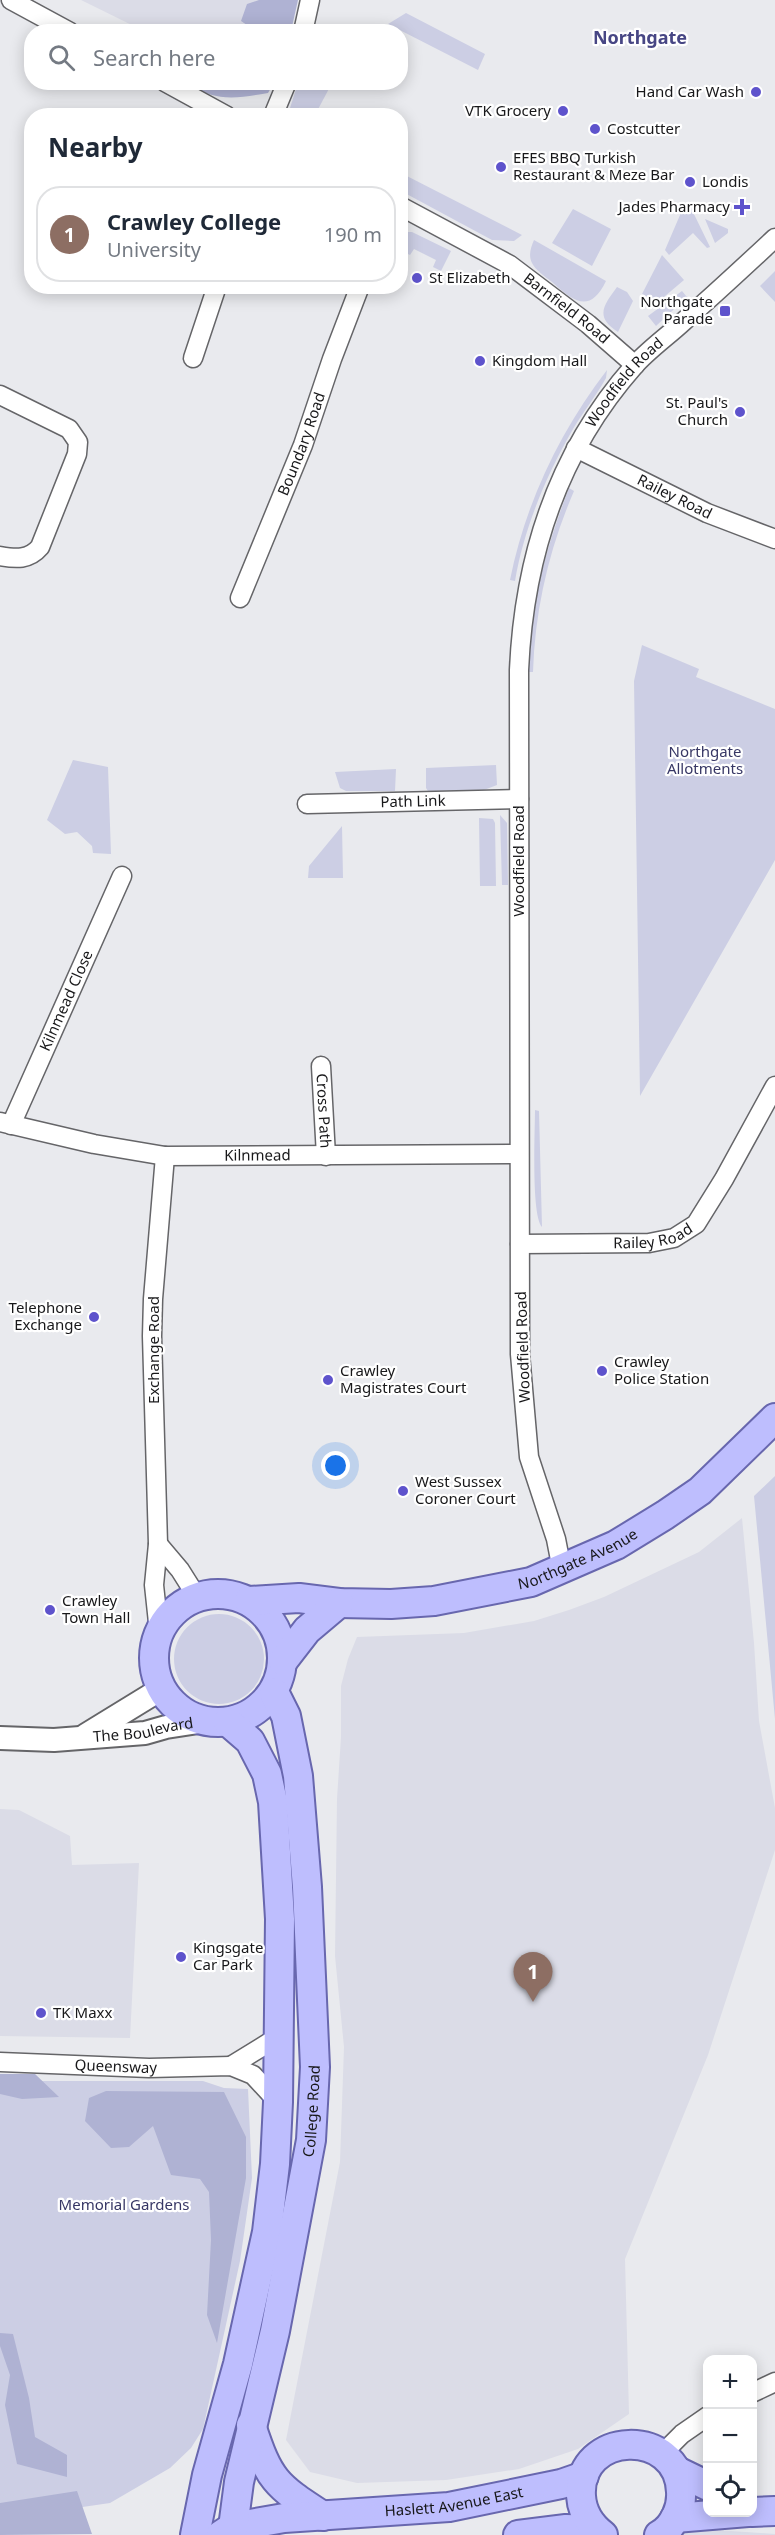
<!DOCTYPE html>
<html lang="en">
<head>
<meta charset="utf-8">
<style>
  :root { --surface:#fff; --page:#f6f6f7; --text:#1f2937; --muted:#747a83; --line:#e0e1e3; --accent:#1a73e8 }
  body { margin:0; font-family:"Noto Sans",sans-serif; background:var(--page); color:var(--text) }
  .controls { position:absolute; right:18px; bottom:18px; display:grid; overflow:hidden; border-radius:12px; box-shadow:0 3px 15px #0003 }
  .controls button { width:54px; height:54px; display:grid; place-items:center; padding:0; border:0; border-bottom:2px solid var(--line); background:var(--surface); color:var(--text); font:30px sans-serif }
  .you { position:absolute; left:336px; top:1466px; width:21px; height:21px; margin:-15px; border:4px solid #fff; border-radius:50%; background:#1a73e8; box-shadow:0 0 0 9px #1a73e833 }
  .badge { display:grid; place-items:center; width:39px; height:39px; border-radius:50%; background:var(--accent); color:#fff; font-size:20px; font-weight:700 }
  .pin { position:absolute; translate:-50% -50px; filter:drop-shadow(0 2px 3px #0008) }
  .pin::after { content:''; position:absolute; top:32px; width:21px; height:18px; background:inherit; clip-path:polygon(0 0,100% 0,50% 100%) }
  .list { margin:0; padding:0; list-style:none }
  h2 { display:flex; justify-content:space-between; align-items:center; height:78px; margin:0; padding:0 24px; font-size:26px }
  h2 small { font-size:20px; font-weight:400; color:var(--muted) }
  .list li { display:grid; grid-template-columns:39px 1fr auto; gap:18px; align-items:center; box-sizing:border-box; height:96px; margin:0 12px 12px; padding:0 12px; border:2px solid var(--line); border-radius:24px }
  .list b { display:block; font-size:22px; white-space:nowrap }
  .list p { margin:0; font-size:20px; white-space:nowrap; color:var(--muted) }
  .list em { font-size:20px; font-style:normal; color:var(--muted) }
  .icon { flex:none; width:33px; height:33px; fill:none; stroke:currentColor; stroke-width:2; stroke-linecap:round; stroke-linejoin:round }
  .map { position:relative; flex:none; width:775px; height:2535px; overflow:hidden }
  .search { position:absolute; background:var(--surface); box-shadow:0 3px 15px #0003; left:24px; top:24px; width:384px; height:66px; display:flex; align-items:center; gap:15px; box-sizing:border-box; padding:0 21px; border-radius:24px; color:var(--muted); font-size:22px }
  .panel { position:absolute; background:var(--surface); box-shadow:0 3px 15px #0003; left:24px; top:108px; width:384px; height:186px; border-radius:24px }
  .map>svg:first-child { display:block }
  .built { fill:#dbdce7 }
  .green { fill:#cccee4 }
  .forest { fill:#afb2d3 }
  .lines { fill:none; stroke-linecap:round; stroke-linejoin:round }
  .minor-casing { stroke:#656568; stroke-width:21 }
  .tertiary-casing { stroke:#656568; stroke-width:26 }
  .primary-casing { stroke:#6867ae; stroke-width:32 }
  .minor { stroke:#fff; stroke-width:18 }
  .tertiary { stroke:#fff; stroke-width:22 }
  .primary { stroke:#bebefe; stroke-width:28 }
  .poi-dot { fill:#5e53cc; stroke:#fff; stroke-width:2 }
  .labels { text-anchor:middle; stroke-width:4.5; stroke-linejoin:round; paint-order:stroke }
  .poi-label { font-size:15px; fill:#18181a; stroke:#fff; text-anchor:start }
  .street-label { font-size:15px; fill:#18181a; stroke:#fff }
  .park-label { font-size:15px; fill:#373765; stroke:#fff }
  .quarter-label { font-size:18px; font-weight:bold; fill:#474684; stroke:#fff }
</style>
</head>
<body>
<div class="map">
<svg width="775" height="2535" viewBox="0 0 775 2535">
  <rect width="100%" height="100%" fill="#e9eaee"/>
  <path class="built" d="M81,0h202l-7,32 -132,-1z
    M742,1518l12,125 5,78 16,87v42l-67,205 -83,204 4,155 -51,35 -59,20 -73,11 -89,3 -47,-11 -24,-32 54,-278 4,-115 -9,-91 2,-157 4,-62v-51l7,-27 9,-22 107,-4 70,-12 35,-11 35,-13 95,-45z
    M0,1809l19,1 51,26 2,29 67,-2 -9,175 -130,-2z
    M716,2530l59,4v1h-100l5,-4z"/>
  <path class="green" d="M406,13l79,41 -7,16 -90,-46z
    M298,83h34l-17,32h-11l-14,-7z
    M401,173l121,62 -8,6 -22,-1 -91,-49z
    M683,208h8l19,39 -3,1 -14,-15 -24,22 -4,-5z
    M573,209l38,20 -19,37 -40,-23z
    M705,219l23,10v4l-13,10z
    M406,232h6l39,19 -10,20 -8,-4 3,-7 -22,-11 -4,6 -2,-1 -7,15v-35z
    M534,240l72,41c-16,33 -32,21 -54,1 -6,-5 -17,-12 -20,-19 -4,-8 -1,-16 2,-23z
    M662,255l22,25 -26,22 -16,-8z
    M775,271v31l-15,-16z
    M617,287l10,5 6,9 -15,31c-24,-15 -14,-27 -1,-45z
    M682,291l5,6 -31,29 -8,-10z
    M607,370l-1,8c-10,18 -23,34 -33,51 -27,47 -49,99 -58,152l-5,-1c15,-76 50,-149 97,-210z
    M569,488l5,3c-25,58 -39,118 -41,181h-4c0,-65 17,-124 40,-184z
    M642,645l57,24 -3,8 79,32v151l-135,236 -6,-415z
    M73,760l35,7 3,87 -18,-1 -1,-7 -15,-14 -12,2 -18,-14z
    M496,765l1,20 -13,5 -56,1 -2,-3v-20z
    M396,769l-1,22h-49l-6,-3 -5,-16z
    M500,815l7,8 1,62h-6z
    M479,818l14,1 2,4 1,63h-16z
    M342,826l1,52h-35l1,-12z
    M535,1110l4,1 3,116c-11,-12 -7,-95 -7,-117z
    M775,1476v243l-21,-223z
    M174 1659a45 45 0 1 1 90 0a45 45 0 1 1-90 0Z
    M0,2079l37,2h166l21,7 24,1 4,89 -12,83 -37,168 -12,19 -21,20 -60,35 -110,16z"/>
  <path class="forest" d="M259,0h39l-7,31h-35l-15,-10 6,-17z
    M190,83h84l-6,10c-29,5 -54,10 -78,-10z
    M0,2074h35l24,23 -37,2 -22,-5z
    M106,2091l118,1 22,45v41l-29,165 -10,-28 4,-75 -2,-48 -9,-13 -29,-4 -18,-49 -24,21 -18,1 -26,-27 4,-23z
    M0,2333l13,1 16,64 6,39 32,18v22l-50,-13 -12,-59 5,-30 -10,-29z
    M77,2491l15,43 -92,1v-32z"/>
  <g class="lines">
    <g class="minor-casing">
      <g id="minor">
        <path d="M11,0l59,32"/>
        <path d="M303,32l7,-32"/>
        <path d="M165,82l62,34"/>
        <path d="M273,116l14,-34"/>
        <path id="s1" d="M400,206l110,59 78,59 47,41"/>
        <path d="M193,358l24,-72"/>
        <path d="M0,395l69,34 9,13 -1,12 -37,93c-11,13 -24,12 -40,9"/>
        <path id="s2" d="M576,448l131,65 68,26"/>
        <path id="s3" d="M240,598l63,-153 29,-86 28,-73"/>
        <path id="s4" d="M307,804l212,-5"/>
        <path id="s5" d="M321,1066l5,90"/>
        <path id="s6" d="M0,1122l94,22 71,12 354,-2"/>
        <path id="s7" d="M11,1125l111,-249"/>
        <path id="s8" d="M520,1244l129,-1 25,-5 22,-14 28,-45 51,-93"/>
        <path d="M158,1544l22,26 17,27"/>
        <path id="s9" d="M562,1570l-6,-31 -27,-82 -9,-103 -1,-684c5,-112 39,-218 115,-304 14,-16 34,-30 50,-45 31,-27 61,-55 91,-83"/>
        <path d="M159,1632l-5,-47 4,-41 -6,-208 1,-37 12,-143"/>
        <path id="s10" d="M0,2062l149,6 82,-2 22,9 25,27"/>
        <path d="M231,2066l50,-31"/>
        <path d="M752,2393l23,-11"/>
        <path d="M662,2454l20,-20 26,-18"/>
      </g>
    </g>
    <g class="tertiary-casing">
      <g id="tertiary">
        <path d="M86,1735l75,-46"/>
        <path id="s11" d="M0,1738l54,2 91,-7 21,-6 39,-6"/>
      </g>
    </g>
    <g class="primary-casing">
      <g id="primary">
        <circle cx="218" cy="1658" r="64"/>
        <path id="s12" d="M249,1601l50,-3 40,5 52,1 43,-3 97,-19 85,-37 49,-30 35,-24 75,-73"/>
        <path d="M283,1661l24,-31 32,-27"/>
        <path d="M251,2425c18,55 24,60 72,91"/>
        <path d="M677,2471l31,15"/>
        <path d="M752,2512l23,-1"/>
        <path d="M675,2518l73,-6"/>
        <path d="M195,2535l12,-60 31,-111 29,-132 8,-68 3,-62 2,-183 -7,-117 -6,-28 -17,-33 -22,-19"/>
        <path id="s13" d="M221,2535l12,-8 51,-9 165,-11 112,-23 23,-8"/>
        <path id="s14" d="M232,2535l7,-53 36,-151 36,-191 4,-73 -8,-180 -9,-111 -12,-60 -12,-24"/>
        <path d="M518,2535l48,-6 30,1"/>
        <path d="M603,2535c-13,-10 -21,-23 -22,-39 -4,-66 98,-69 100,-4 1,16 -7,35 -22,43"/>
      </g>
    </g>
    <use href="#minor" class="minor"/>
    <use href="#tertiary" class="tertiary"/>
    <use href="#primary" class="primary"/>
  </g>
  <g class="poi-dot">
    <circle cx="756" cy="92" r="6"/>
    <circle cx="563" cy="111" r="6"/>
    <circle cx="595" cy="129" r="6"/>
    <circle cx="501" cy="167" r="6"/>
    <circle cx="690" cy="182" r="6"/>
    <path d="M739 198h6v6h6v6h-6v6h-6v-6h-6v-6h6z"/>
    <circle cx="417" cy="278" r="6"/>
    <rect x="719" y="305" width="12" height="12" rx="3"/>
    <circle cx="480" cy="361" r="6"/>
    <circle cx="740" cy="412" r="6"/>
    <circle cx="94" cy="1317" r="6"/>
    <circle cx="602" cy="1371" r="6"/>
    <circle cx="328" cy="1380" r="6"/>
    <circle cx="403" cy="1491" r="6"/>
    <circle cx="50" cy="1610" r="6"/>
    <circle cx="181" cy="1957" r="6"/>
    <circle cx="41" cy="2013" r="6"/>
  </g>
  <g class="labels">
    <g class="poi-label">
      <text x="744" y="97" text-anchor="end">Hand Car Wash</text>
      <text x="551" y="116" text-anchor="end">VTK Grocery</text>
      <text x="607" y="134">Costcutter</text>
      <text x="513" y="163">EFES BBQ Turkish<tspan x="513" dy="17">Restaurant &amp; Meze Bar</tspan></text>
      <text x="702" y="187">Londis</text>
      <text x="730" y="212" text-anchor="end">Jades Pharmacy</text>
      <text x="429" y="283">St Elizabeth</text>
      <text x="713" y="307" text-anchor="end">Northgate<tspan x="713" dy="17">Parade</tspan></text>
      <text x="492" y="366">Kingdom Hall</text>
      <text x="728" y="408" text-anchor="end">St. Paul's<tspan x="728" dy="17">Church</tspan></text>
      <text x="82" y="1313" text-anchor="end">Telephone<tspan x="82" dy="17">Exchange</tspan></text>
      <text x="614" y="1367">Crawley<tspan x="614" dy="17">Police Station</tspan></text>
      <text x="340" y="1376">Crawley<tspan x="340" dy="17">Magistrates Court</tspan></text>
      <text x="415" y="1487">West Sussex<tspan x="415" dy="17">Coroner Court</tspan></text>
      <text x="62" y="1606">Crawley<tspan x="62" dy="17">Town Hall</tspan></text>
      <text x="193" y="1953">Kingsgate<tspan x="193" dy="17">Car Park</tspan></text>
      <text x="53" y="2018">TK Maxx</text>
    </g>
    <g class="street-label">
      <text dy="5" stroke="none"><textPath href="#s1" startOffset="196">Barnfield Road</textPath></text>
      <text dy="5" stroke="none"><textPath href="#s9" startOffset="1218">Woodfield Road</textPath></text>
      <text dy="5" stroke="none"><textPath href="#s3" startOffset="166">Boundary Road</textPath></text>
      <text dy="5" stroke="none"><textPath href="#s2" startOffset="110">Railey Road</textPath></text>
      <text dy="5" stroke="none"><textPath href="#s4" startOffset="106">Path Link</textPath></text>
      <text transform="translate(519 861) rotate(-90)" y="5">Woodfield Road</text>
      <text dy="5" stroke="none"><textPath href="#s7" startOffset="136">Kilnmead Close</textPath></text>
      <text dy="5" stroke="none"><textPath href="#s5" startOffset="45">Cross Path</textPath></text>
      <text dy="5" stroke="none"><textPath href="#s6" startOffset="261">Kilnmead</textPath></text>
      <text dy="5" stroke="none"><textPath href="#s8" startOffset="134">Railey Road</textPath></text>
      <text transform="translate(523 1347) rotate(-92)" y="5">Woodfield Road</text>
      <text transform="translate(154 1350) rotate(-90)" y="5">Exchange Road</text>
      <text dy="5" stroke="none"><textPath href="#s12" startOffset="336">Northgate Avenue</textPath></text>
      <text dy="5" stroke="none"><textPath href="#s11" startOffset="144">The Boulevard</textPath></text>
      <text dy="5" stroke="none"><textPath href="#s10" startOffset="116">Queensway</textPath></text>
      <text dy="5" stroke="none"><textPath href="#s14" startOffset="432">College Road</textPath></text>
      <text dy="5" stroke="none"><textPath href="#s13" startOffset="237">Haslett Avenue East</textPath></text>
    </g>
    <g class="park-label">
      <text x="705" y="757">Northgate<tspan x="705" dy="17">Allotments</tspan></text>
      <text x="124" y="2210">Memorial Gardens</text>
    </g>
    <g class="quarter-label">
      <text x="640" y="44">Northgate</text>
    </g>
  </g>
</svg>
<div class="controls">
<button>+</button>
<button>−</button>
<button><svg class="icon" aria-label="locate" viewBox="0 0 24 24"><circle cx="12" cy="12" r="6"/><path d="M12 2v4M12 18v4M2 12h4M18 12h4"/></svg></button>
</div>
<div class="you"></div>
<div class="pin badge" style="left:533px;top:2002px;background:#8d6e63">1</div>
<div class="search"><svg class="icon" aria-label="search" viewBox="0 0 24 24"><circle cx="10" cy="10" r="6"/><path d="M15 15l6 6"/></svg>Search here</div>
<section class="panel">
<h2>Nearby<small></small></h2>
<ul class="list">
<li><span class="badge" style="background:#8d6e63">1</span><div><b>Crawley College</b><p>University</p></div><em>190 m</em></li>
</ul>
</section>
</div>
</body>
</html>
